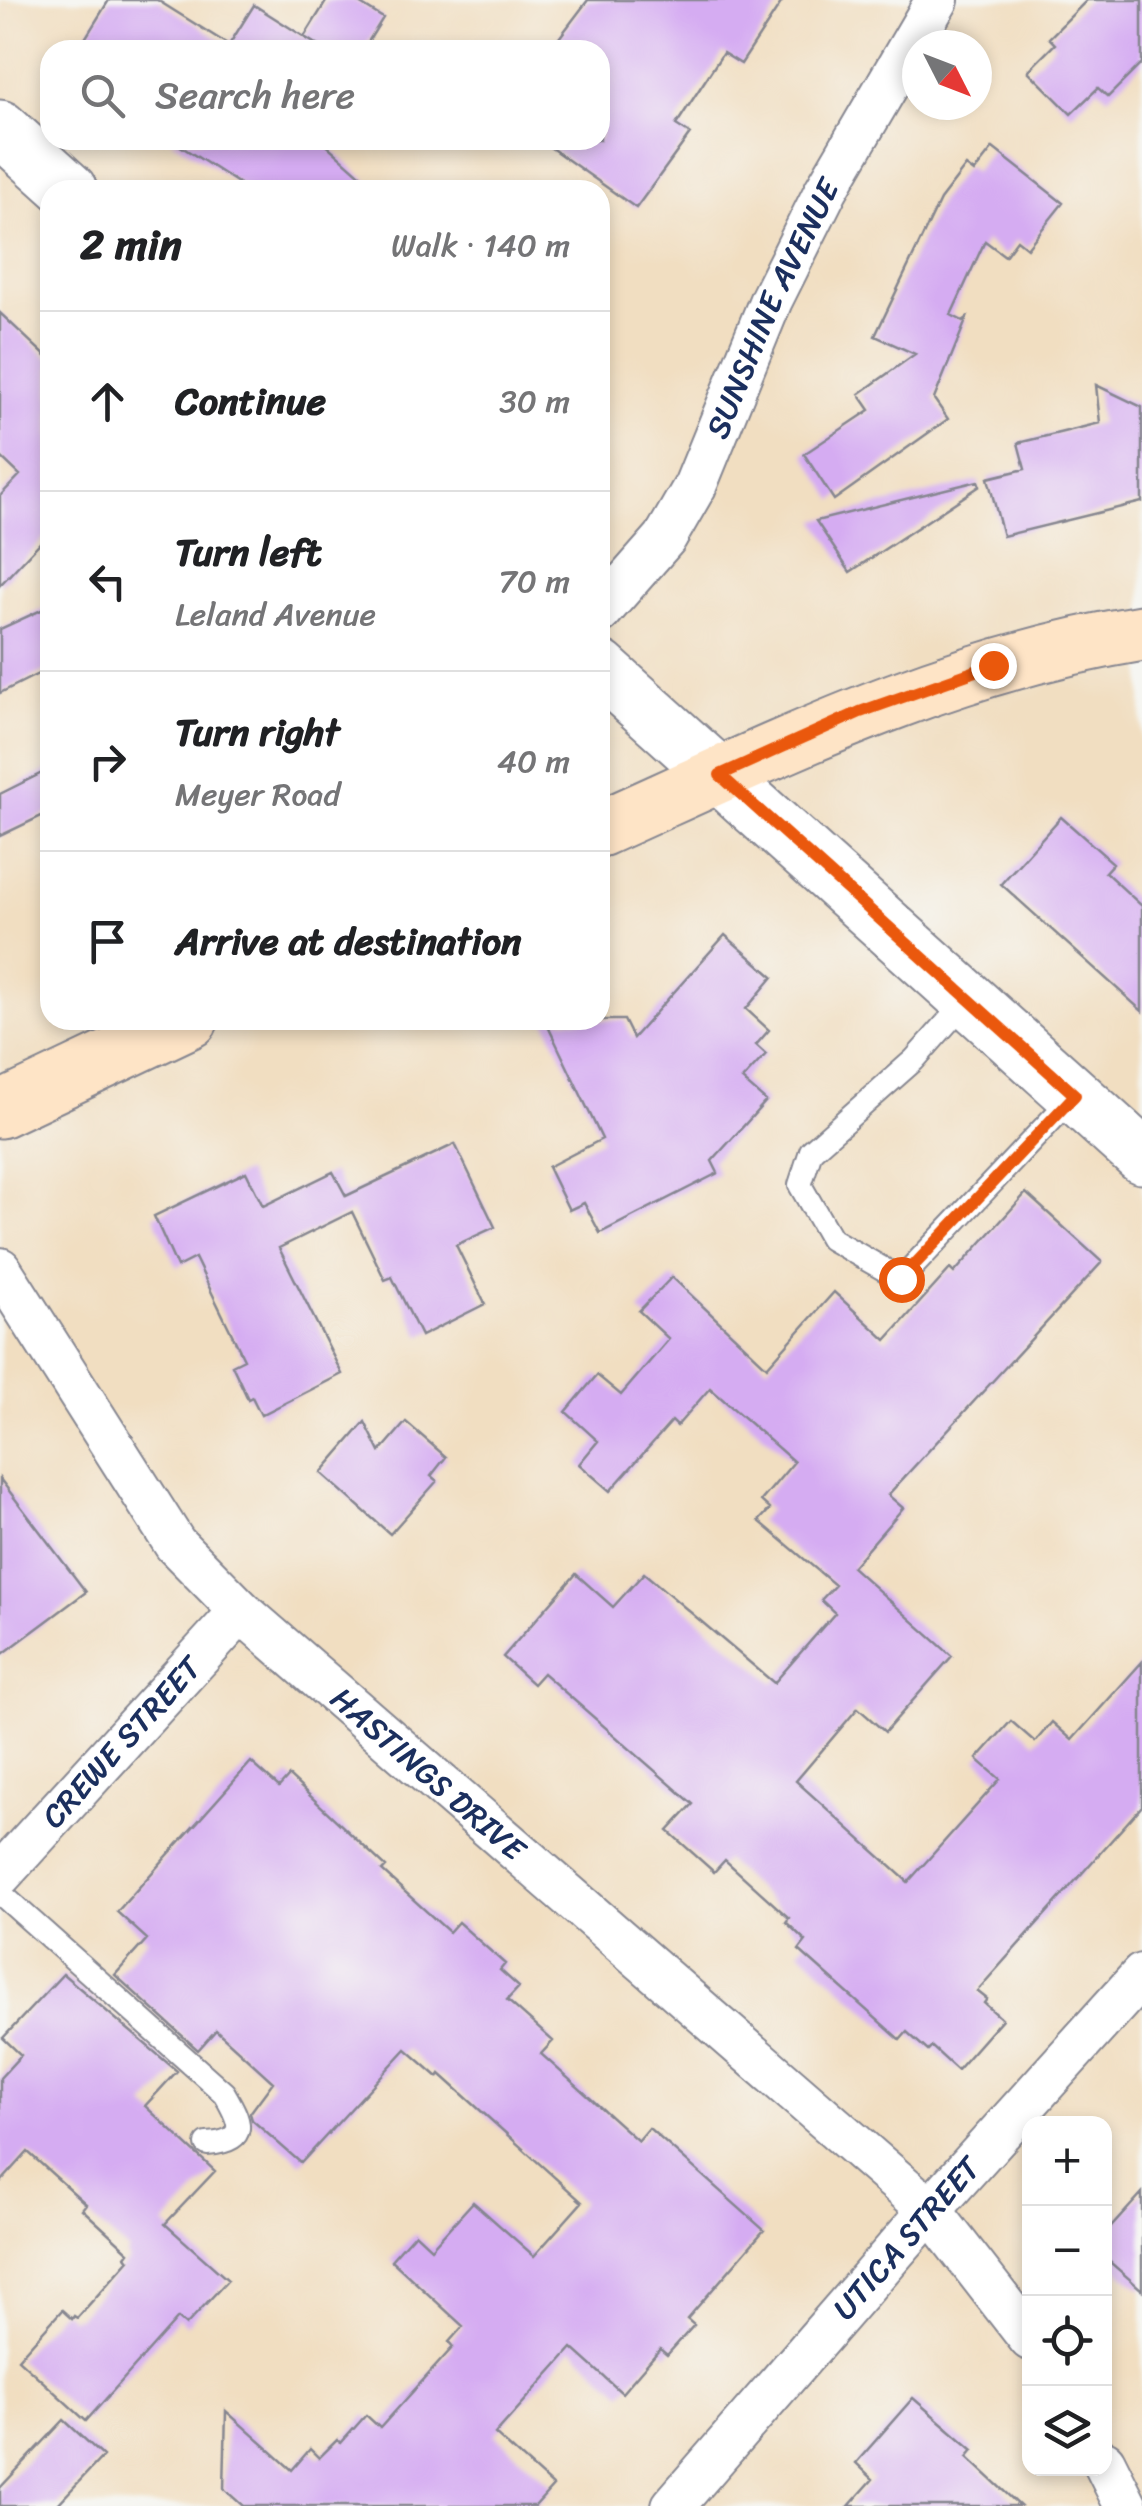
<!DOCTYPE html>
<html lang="en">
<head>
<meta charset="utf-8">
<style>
  :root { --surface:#fff; --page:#f6f6f6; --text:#202124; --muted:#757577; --line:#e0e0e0 }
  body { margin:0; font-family:Sriracha,sans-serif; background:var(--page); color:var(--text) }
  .controls { position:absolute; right:30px; bottom:30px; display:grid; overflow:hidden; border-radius:20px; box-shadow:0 5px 15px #0003 }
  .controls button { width:90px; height:90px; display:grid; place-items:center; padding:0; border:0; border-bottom:2px solid var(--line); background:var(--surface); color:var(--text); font:50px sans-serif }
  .compass { position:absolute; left:902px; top:30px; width:90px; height:90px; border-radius:50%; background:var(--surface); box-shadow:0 5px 15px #0003; rotate:132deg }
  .stop { position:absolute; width:30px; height:30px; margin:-22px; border:8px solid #ea580c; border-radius:50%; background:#fff }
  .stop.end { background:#ea580c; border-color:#fff; box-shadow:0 2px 10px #0008 }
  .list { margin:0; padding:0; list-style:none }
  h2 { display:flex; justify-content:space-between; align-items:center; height:130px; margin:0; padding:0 40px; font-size:42px }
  h2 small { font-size:32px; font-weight:400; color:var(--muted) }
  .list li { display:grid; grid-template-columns:65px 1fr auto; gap:30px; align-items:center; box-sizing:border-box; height:180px; padding:0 40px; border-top:2px solid var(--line) }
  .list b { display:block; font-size:38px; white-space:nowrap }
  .list p { margin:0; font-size:32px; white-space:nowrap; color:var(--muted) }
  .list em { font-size:32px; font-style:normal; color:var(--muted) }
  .icon { flex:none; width:55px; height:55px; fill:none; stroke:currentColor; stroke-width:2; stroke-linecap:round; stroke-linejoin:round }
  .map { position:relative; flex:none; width:1142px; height:2506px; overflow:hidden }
  .search { position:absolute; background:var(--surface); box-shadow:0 5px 15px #0003; left:40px; top:40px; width:570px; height:110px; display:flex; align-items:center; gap:25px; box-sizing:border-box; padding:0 35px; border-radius:30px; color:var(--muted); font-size:38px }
  .panel { position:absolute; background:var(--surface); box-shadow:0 5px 15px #0003; left:40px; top:180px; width:570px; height:850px; border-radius:30px }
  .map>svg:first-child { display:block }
  .building { fill:#d5acf2 }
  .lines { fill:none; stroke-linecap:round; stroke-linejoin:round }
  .service-casing { stroke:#868690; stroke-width:26 }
  .minor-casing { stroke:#868690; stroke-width:46 }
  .tertiary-casing { stroke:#868690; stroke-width:59 }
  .secondary-casing { stroke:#868690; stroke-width:59 }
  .service { stroke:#fff; stroke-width:22 }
  .minor { stroke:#fff; stroke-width:42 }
  .tertiary { stroke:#fff; stroke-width:55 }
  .secondary { stroke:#fee4c6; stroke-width:55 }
  .route { stroke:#ea580c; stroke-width:12 }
  .labels { text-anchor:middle; stroke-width:10; stroke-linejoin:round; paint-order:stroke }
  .street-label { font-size:32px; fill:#1b2f5e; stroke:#f6f6f2 }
</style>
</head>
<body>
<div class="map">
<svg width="1142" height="2506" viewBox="0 0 1142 2506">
  <rect width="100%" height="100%" fill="#f6f6f2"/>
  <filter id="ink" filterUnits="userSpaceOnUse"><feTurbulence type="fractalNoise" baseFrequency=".01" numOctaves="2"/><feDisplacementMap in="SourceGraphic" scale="20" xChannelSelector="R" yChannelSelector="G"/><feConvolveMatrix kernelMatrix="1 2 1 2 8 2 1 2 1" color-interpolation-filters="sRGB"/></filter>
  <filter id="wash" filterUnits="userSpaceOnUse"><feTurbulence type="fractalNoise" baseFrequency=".0048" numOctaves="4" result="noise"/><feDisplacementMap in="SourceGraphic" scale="40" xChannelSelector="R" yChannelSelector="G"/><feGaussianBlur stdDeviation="2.25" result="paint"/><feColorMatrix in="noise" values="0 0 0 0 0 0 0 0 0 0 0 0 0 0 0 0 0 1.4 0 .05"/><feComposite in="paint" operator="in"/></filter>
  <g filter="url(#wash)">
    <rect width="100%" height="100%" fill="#f1dec1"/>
    <g id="blocks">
      <path class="building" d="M109,0h48l72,45 25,-40 71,45h-247z
        M327,0h27l29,18 -20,32h-37l-22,-13z
        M588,0h195l-42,64 -18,-11 -47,72 14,9 -54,74 -96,-68h60v-90h-50z
        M1087,0h55v63l-34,34 -10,-9 -27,26 -43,-43 27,-27 -6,-6z
        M171,140h150l56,50h-128z
        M993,148l70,55 -36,45 -10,-8 -12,16 -20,-15 -34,74 12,6 4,-3 -33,81 14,20 -114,81 -30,-46 66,-44 -11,-16 56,-40 -40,-18 65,-136 26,-34 8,6z
        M0,313l50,47v172l-50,53v-89l20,-21 -20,-19z
        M1096,385l46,22v95l-139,34 -15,-58 37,-9 -7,-26 82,-20z
        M978,481l2,5 -130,86 -34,-51z
        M50,606v62l-50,25v-64z
        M50,769v43l-50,24v-42z
        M1061,817l52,46 -8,9 37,34v105l-141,-127z
        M725,935l48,42 -27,32 23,21 -13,15 10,9 -24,26 24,21 -54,60 6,12 -118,60 -16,-30 -15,7 -21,-43 54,-28 -57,-119h79l9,18z
        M455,1144l40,83 -39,18 29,59 -64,32 -29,-59 -7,3 -33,-68 -73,36 63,126 -81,41 -9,-18 -4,2 -16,-34 12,-6 -49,-101 -18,9 -23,-51 92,-44 17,34 70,-34 13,24z
        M1026,1193l76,69 -214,233 15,13 -51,59 100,89 -67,76 -27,-24 -62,73 112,101 92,-103 -23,-20 34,-38 24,21 17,-20 20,18 70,-78v144l-165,185 10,8 -3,4 18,16 -45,51 -25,-23 -4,4 -21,-19 -7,8 -101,-90 7,-9 -20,-19 3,-4 -64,-58 -11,12 -46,-41 25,-27 -150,-131 -10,11 -30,-27 73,-83 37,33 31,-34 130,110 61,-70 -14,-13 14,-15 -76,-64 11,-12 -9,-8 33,-39 -84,-74 -33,38 -5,-5 -62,70 -31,-27 19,-23 -32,-29 31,-37 24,20 48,-56 -30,-28 33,-34 95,90 67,-75 52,48 64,-71 4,4z
        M365,1422l15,30 26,-30 40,35 -15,19 6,5 -47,53 -69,-61z
        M0,1479l86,113 -86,64z
        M251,1762l28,25 10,-11 97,91 -4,4 67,61 9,-10 47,42 -5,6 19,17 -12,13 46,41 -12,13 97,87 11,-13 115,102 -77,89 7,6 -27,30 -7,-6 -38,44 -50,-45 -77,86 58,52 -18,20h-292l-19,-17 2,-78 66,59 18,-21 9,9 18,-18 4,3 25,-28 14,13 73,-81 -4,-5 14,-16 -72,-66 24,-27 16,15 42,-46 61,54 48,-54 -142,-128 -2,3 -32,-28 -105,114 -49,-43 -2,-7 23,-31 -57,-52 -18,20 -83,-75 32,-36 -30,-27z
        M63,1974l114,97 -32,35 70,65 -50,53 63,56 -42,45 -8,-7 -92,103 -68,-62 44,-49 10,9 2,-3 3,2 52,-58 -3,-4 3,-4 -47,-43 4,-5 -58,-52 -28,31v-105l21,-23 -18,-17z
        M1142,2193v97l-38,-33v-22z
        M913,2398l60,52 -6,7 53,49h-171l24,-27 -17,-16z
        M64,2420l39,36 -47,50h-56v-18z"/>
    </g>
  </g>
  <g filter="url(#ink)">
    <use href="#blocks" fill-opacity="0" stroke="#868690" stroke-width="2.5"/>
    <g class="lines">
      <g class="service-casing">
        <path id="service" d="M968,999l-54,61 -103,91 -11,34 31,54 70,40 174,-184
          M0,1893l224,200c17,29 26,48 -17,51"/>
      </g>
      <g class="minor-casing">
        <g id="minor">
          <path id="s1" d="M600,612l65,-74 30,-52 76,-186 55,-110 111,-190"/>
          <path id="s2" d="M0,1269l175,275 66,67 689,599 100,129"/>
          <path id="s3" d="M0,1875l241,-264"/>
          <path d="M1104,2462l22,44"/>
          <path id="s4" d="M673,2506l257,-296 212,-235"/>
        </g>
      </g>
      <g class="tertiary-casing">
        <path id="tertiary" d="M0,128l69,62
          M600,668l542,488"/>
      </g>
      <g class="secondary-casing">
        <path id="secondary" d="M600,829c178,-80 348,-165 542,-196
          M0,1110l190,-90"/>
      </g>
      <use href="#service" class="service"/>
      <use href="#minor" class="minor"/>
      <use href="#tertiary" class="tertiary"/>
      <use href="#secondary" class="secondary"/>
    </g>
  </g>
  <g class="lines" filter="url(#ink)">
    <path class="route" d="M901,1279l174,-184 -355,-320 140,-63 133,-47"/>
  </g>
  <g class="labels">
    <g class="street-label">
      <text dy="11" stroke="none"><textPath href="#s1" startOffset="352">SUNSHINE AVENUE</textPath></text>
      <text dy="11" stroke="none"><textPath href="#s3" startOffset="180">CREWE STREET</textPath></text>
      <text dy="11" stroke="none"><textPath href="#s2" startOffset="668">HASTINGS DRIVE</textPath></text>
      <text dy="11" stroke="none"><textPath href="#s4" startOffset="355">UTICA STREET</textPath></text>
    </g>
  </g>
</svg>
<div class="controls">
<button>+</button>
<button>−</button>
<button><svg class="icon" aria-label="locate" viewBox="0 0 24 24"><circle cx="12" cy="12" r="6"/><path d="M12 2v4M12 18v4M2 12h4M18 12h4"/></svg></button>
<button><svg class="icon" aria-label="layers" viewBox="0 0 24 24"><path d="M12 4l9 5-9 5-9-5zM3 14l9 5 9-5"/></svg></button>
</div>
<svg class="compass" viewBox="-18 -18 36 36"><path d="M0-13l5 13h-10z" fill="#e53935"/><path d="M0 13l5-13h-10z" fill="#757577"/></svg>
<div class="stop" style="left:901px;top:1279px"></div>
<div class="stop end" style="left:993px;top:665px"></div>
<div class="search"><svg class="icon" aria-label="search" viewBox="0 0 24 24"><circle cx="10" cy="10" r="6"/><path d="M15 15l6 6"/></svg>Search here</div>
<section class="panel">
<h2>2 min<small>Walk · 140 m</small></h2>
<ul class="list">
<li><svg class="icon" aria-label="ahead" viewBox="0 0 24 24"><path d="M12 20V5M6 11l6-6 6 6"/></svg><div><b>Continue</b></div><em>30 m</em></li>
<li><svg class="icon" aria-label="left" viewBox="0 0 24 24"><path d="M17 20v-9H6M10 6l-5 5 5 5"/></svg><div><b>Turn left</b><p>Leland Avenue</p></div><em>70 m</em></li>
<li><svg class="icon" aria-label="right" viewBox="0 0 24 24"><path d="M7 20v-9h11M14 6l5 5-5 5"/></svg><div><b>Turn right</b><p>Meyer Road</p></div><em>40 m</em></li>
<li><svg class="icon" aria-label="arrive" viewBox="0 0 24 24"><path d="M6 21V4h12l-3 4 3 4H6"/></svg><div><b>Arrive at destination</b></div></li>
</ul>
</section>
</div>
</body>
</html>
